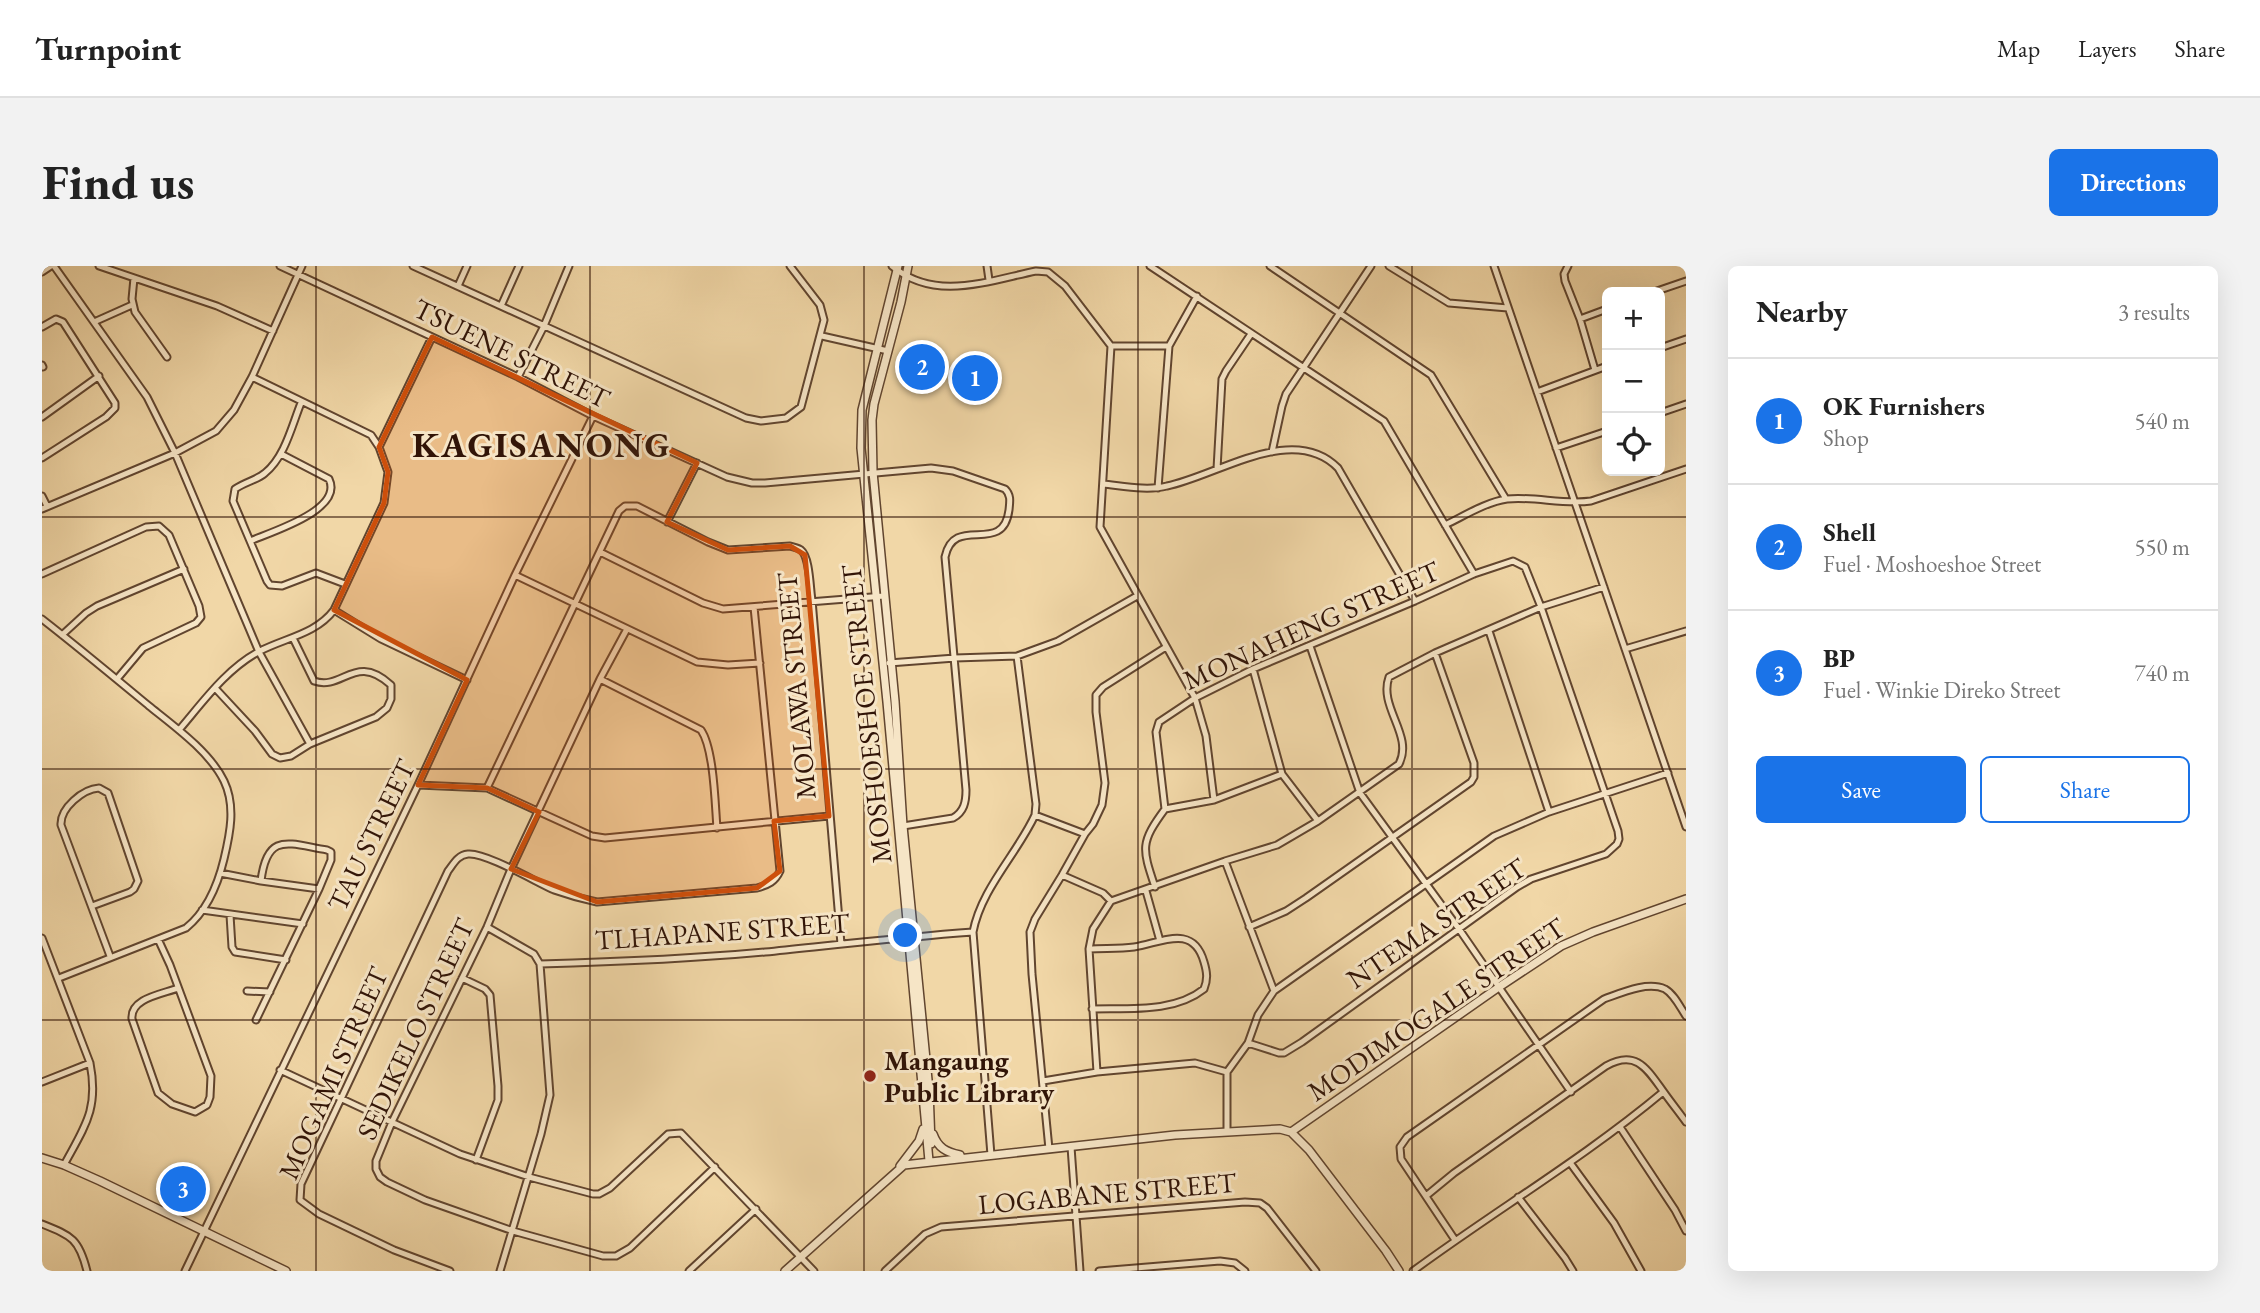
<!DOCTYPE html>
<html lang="en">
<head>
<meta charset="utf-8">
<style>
  :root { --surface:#fff; --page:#f2f2f2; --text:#222; --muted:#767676; --line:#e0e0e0; --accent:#1a73e8 }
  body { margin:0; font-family:"EB Garamond",serif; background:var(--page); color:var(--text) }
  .controls { position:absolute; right:21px; top:21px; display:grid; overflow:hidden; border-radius:10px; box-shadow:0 7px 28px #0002 }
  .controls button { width:63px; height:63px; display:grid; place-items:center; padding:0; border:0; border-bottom:2px solid var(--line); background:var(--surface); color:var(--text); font:35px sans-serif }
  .you { position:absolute; left:864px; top:670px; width:24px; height:24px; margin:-18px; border:5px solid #fff; border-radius:50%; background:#1a73e8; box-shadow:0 0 0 10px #1a73e833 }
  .badge { display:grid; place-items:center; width:46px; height:46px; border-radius:50%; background:var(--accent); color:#fff; font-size:23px; font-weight:700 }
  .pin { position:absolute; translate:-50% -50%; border:4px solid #fff; box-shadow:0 2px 7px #0006 }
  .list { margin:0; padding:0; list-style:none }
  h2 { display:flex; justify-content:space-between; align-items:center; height:91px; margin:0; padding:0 28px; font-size:30px }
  h2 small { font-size:23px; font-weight:400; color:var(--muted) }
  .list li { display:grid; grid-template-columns:46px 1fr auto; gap:21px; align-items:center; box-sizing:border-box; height:126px; padding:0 28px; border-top:2px solid var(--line) }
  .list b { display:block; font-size:26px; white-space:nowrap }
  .list p { margin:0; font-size:23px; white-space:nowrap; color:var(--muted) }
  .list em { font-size:23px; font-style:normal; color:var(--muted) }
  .actions { display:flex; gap:14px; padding:21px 28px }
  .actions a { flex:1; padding:16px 0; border:2px solid var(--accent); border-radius:10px; text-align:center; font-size:24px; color:var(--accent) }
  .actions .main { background:var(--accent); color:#fff }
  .icon { flex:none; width:38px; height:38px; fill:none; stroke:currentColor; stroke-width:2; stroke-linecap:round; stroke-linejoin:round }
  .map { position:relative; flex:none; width:1644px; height:1005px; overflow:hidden; border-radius:10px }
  header { display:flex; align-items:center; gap:42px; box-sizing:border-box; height:98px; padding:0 35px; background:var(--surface); border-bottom:2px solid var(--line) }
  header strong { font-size:33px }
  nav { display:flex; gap:38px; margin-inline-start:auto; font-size:24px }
  .intro { display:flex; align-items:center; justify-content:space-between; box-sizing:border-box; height:168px; padding:0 42px }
  h1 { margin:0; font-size:49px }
  .button { padding:18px 32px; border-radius:10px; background:var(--accent); color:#fff; font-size:24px; font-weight:700 }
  main { display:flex; gap:42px; padding:0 42px }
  aside { flex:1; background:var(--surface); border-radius:10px; box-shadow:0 7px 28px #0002 }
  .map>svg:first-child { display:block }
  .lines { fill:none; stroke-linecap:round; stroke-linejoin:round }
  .minor-casing { stroke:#61452f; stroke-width:9 }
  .tertiary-casing { stroke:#61452f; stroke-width:10 }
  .minor { stroke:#f6e5c6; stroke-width:5 }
  .tertiary { stroke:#f6e5c6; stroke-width:7 }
  .marked { fill:#cd4f0b; fill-opacity:0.2; stroke:#cd4f0b; stroke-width:5; stroke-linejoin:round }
  .grid { fill:none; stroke:#311407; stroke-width:2; stroke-opacity:0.55 }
  .poi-dot { fill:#8f2418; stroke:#f6e5c6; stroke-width:2.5 }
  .labels { text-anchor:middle; stroke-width:6; stroke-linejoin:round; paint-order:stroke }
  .street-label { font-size:28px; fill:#311407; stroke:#f6e5c6 }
  .poi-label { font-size:28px; font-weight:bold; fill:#311407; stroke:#f6e5c6; text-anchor:start }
  .district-label { font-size:35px; font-weight:bold; letter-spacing:2px; fill:#311407; stroke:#f6e5c6 }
</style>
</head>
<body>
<header>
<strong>Turnpoint</strong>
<nav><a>Map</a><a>Layers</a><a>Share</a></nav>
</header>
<div class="intro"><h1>Find us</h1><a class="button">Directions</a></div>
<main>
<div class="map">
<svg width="1644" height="1005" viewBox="0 0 1644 1005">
  <rect width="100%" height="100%" fill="#f1d7a7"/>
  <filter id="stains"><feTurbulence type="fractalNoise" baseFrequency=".00286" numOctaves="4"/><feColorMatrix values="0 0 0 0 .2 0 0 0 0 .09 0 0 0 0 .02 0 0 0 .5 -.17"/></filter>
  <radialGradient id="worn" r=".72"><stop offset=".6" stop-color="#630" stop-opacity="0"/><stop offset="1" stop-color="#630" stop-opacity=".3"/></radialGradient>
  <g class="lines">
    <g class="minor-casing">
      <path id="minor" d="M12,0l93,131 28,56 84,199 51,92
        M57,0l118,40 56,25
        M238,0l238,111 75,39 134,61 25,6h13l166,-15 22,3 52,18c6,6 5,12 4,21 -6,47 -55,3 -64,47l21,233c0,12 -2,22 -13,28l-50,8
        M371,0l333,152 15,3 25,-3 15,-11 23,-87 -4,-15 -30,-39
        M850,0c43,36 95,15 144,5l12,1 17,14 46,60
        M945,0l2,14
        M1108,0l234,155 90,153
        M1228,0l161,109 75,124
        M1347,0l60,37 59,5
        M1452,0l192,561
        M1526,0l-4,8 1,7 15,38 15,51
        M0,6l9,-6
        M92,12l-2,21 3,13 32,45
        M416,20l9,-20
        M1612,26l32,-11
        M459,40l18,-40
        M1538,53l27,-10
        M52,56l38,-17
        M0,61l14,-8 7,3 52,81v5l-9,9 -64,41
        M780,70l66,15
        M1069,80l-11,181 95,171 11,38 8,64
        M1069,80h58
        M1618,82l26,-9
        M0,99l1,2
        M476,111l26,-51 25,-60
        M1495,126l70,-26
        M259,137c-9,22 -16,54 -36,70 -8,7 -20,9 -30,16l-2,12 34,80 3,4 12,1 34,-13 29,11
        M1618,147l26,-9
        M0,151l57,-41
        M337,181l53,-110
        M1514,182l51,-17
        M1230,186l10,-46 4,-12 85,-128
        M1175,203l5,-90 4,-8 25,-37
        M1061,218c20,2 44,7 64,2 50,-10 126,-64 171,-18l77,133
        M1116,222l11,-142 28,-50
        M0,230l5,10
        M0,243l133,-56 41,-22 18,-21 18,-33 50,-111
        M625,256l30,-59
        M1403,259c19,-9 41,-23 62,-26 28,-3 56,6 84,2l95,-32
        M208,275c21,-9 94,-31 79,-62l-48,-25
        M558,286l103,51 20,6 161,-13
        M0,308l104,-47 13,-1 10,9 30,71 2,11 -5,6 -53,25 -26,31
        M473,309l182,87 31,3 32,-2
        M292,344l47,29 86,41
        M0,353c36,28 72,58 107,87 25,20 61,46 75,75 12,25 6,53 0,78 -6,25 -17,52 -38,69l-127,50
        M585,363l-27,50 -89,190 -24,58 -95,195 -16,39v8l4,8 7,5 38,18 88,31 90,25h13l14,-8 85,-81
        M1447,365l60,181
        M20,369l24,-22 11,-7 87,-37
        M1268,380l50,147 99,136 112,163
        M1583,383l61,-18
        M847,397l66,-5 62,-2 41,-15 79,-45
        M1211,403l29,105 36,47
        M558,413l101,51c13,19 14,74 16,98
        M173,422l40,43 17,23 8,4 11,-2 19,-12 66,-27 11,-9 4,-9v-14c-36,-33 -48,6 -77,-4l-21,-43
        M137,464c24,-28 47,-61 81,-79 25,-13 56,-17 74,-41l50,-107 4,-31 -9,-25 -8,-12 -119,-58
        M376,519l69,3 105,48 13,2 224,-22
        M445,522l132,-277 6,-5h12l71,36 20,8 62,-4c3,1 9,2 11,4 9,7 9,39 11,50l29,344
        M1123,543l49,-9 68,-26
        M993,549l50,19
        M1183,595l49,130
        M178,607l41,8 58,8
        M1020,609l41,18 8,8
        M1113,621c-13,-39 -15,-44 10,-78l-9,-77 3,-10 36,-24 58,-29 162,-68 59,-27 39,-13 12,6 16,40 77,224 1,8 -2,5 -11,10 -75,25 -14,8 -215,155 -18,11h-5l-31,-10
        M1104,625l14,50
        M50,640l38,-14 4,-3 4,-8 -30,-88 -9,-5c-16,1 -39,20 -38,37l49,131
        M160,644l101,14
        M188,649l2,32 3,5 51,8
        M445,661l47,27 6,10 10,131 -9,39 -41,137
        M1207,661l37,-16 20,-13 165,-116 3,-5v-14l-39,-110
        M0,672l48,125c9,46 -5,63 -26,102
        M116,673l12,26 41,111 -1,21 -3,8 -12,7 -23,-8 -14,-11 -26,-74c-2,-21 31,-25 46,-31
        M1047,683c15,-1 30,0 45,-2 27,-4 59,-24 70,15 3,10 4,17 0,27 -30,24 -75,19 -112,20
        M498,698c75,-2 150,-5 225,-12 69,-7 139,-15 208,-20
        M420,712l23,11 5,6 8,91v14l-22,60
        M205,725l23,1
        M214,754l63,-131 12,-29v-8l-4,-2c-38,-6 -60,-19 -66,31
        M238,804l180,84 69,23 64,17h6l11,-6 58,-54 13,-1 133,138
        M1055,806l-8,-123 4,-20 18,-28 114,-40 52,-16 41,-24 81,-57c15,-29 -21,-57 -10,-87l46,-24 106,-46 63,-20
        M1001,815l54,-9 98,-9 32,9
        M0,816l48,-19
        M1578,861l55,83 11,21
        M1185,866v-60l21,-29 10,-28 16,-24 220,-155 55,-24 119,-39
        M1029,881l9,124
        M1007,883l-17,-175 -2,-42 5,-13 27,-44 23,-41 8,-10 9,-19 3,-22 -9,-71v-17l7,-8 63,-40
        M949,889l-18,-223c8,-43 44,-78 62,-117l1,-11 -19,-148
        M1529,898l43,59 27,48
        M1384,930l28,-23 152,-107c30,-17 41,3 57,25 7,10 15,20 23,31
        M1476,931l47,61 8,13
        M0,958c30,12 37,15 45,47
        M1413,974l-54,-81 -1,-12 7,-10 197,-138c17,-6 43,-18 61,-10 9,5 15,18 21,27
        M143,1005l233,-486 97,-210 78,-159
        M408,1005l-56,-21 -75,-36 -19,-14 1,-16 147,-313c6,-8 10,-16 20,-17 17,-2 68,28 86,36 14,5 28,9 43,12l160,-14c11,-3 18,-6 23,-17l-26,-264
        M647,1005l67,-62
        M843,1005l40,-37 16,-7 304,-25 15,1 7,5 49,63
        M1057,1005l121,-10 15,2 10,8
        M1371,1005c83,-61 171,-113 250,-179"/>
    </g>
    <g class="tertiary-casing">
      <path id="tertiary" d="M856,0l-36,144 -1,38 26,254 42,459
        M866,0l-7,36 -27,102 -2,16 1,52 22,229 8,125 26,264 2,54
        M1249,866l208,-145 62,-41 32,-14 93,-33
        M891,868c5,14 13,18 27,21
        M0,892l22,7 36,16 186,90
        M858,900l19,-25 4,-12
        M743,1005l119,-106 271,-30 105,-6 11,3 18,18 77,101 13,20"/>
    </g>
    <use href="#minor" class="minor"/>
    <use href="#tertiary" class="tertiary"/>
  </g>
  <path class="marked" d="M390,71l265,126 -30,59 61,28 62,-4 15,9 24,261 -55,5 6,50 -23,17 -160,14 -86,-33 28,-57 -52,-24 -69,-3 49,-105 -133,-70 50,-107 4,-31 -9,-25z"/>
  <path class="grid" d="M274,0v1005M548,0v1005M822,0v1005M1096,0v1005M1370,0v1005M0,251h1644M0,503h1644M0,754h1644"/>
  <circle class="poi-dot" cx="828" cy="810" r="7"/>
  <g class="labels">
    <g class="street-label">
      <text transform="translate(470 87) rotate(26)" y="10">TSUENE STREET</text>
      <text transform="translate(1269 359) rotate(-24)" y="10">MONAHENG STREET</text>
      <text transform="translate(754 420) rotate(-95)" y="10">MOLAWA STREET</text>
      <text transform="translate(824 448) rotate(-96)" y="10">MOSHOESHOE STREET</text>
      <text transform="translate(329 569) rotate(-64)" y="10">TAU STREET</text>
      <text transform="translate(1394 657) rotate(-34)" y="10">NTEMA STREET</text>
      <text transform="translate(680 665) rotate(-4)" y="10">TLHAPANE STREET</text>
      <text transform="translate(1394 743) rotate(-34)" y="10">MODIMOGALE STREET</text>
      <text transform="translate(373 763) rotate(-65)" y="10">SEDIKELO STREET</text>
      <text transform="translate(291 807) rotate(-66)" y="10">MOGAMI STREET</text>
      <text transform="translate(1065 927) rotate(-5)" y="10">LOGABANE STREET</text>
    </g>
    <g class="poi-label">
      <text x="842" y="804">Mangaung<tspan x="842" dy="32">Public Library</tspan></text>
    </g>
    <g class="district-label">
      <text x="500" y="191">KAGISANONG</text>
    </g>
  </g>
  <rect width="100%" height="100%" filter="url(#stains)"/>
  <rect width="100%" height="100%" fill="url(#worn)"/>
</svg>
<div class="controls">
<button>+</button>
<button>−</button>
<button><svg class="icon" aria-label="locate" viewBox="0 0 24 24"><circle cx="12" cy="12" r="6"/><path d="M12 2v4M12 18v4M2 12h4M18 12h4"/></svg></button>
</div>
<div class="you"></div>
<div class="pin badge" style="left:933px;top:112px">1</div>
<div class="pin badge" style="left:880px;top:101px">2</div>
<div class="pin badge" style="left:141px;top:923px">3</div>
</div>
<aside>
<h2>Nearby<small>3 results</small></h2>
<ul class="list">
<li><span class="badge">1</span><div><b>OK Furnishers</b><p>Shop</p></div><em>540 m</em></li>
<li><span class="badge">2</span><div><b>Shell</b><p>Fuel · Moshoeshoe Street</p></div><em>550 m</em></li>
<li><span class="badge">3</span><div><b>BP</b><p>Fuel · Winkie Direko Street</p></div><em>740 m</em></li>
</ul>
<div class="actions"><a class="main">Save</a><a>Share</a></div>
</aside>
</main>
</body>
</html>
